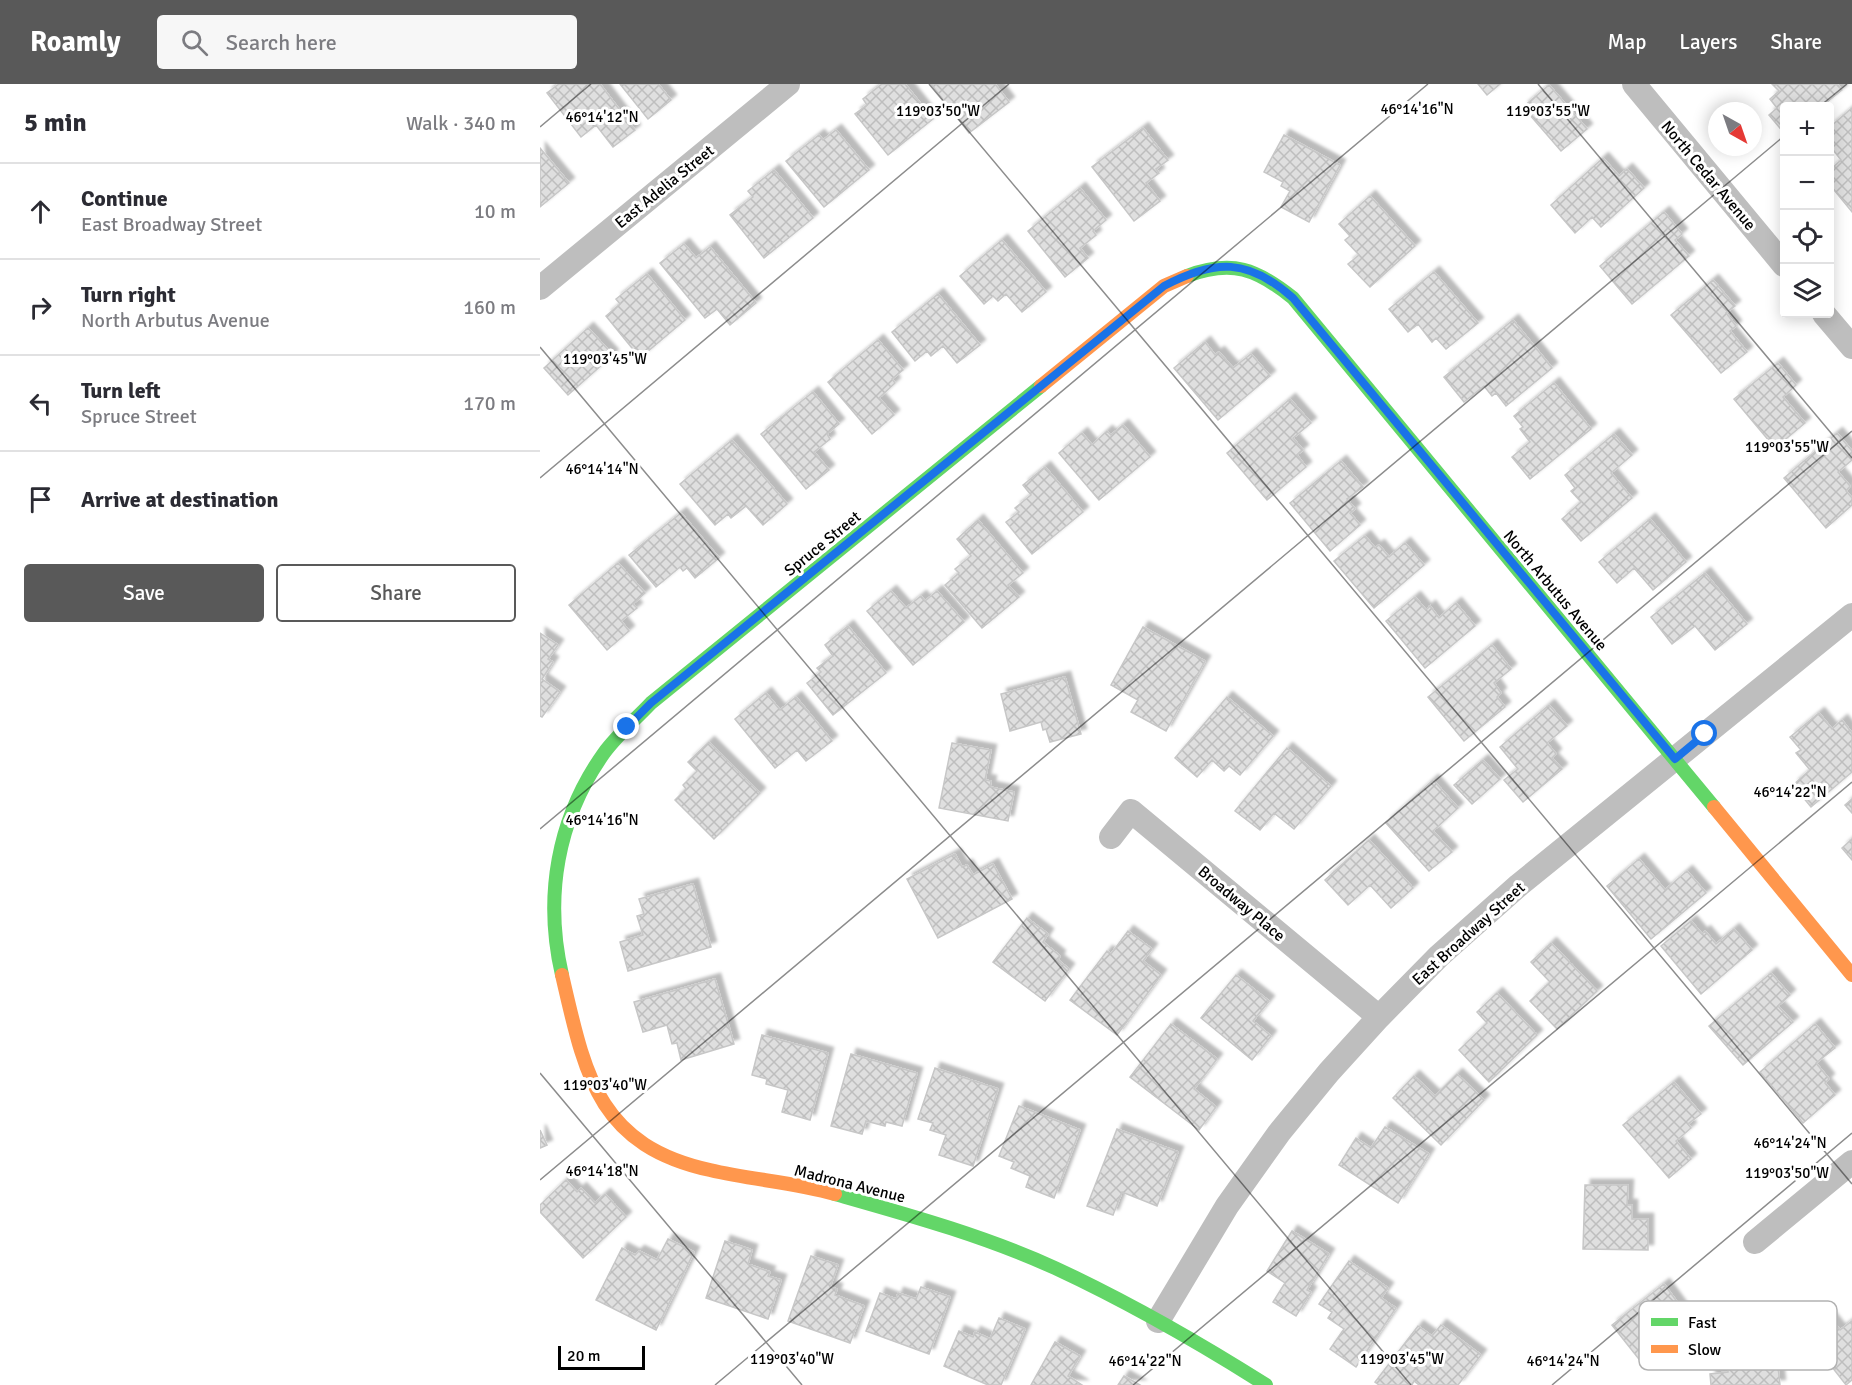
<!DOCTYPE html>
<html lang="en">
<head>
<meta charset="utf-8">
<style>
  :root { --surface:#fff; --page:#f7f7f7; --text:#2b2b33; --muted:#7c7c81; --line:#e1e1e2; --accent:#595959 }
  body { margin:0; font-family:Signika,sans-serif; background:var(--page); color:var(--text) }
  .controls { position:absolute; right:18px; top:18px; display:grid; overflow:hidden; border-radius:6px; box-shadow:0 3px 15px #0003 }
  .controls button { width:54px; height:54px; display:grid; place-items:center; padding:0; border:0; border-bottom:2px solid var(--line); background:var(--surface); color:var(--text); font:30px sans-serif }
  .compass { position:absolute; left:1168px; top:18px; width:54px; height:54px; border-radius:50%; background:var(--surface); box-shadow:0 3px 15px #0003; rotate:140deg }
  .scale { position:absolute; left:18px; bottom:15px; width:87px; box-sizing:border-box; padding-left:6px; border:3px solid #000; border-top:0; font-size:16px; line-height:21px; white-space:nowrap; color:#000; -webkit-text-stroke:4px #fff; paint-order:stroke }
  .stop { position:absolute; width:18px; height:18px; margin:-14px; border:4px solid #1a73e8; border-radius:50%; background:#fff }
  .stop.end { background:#1a73e8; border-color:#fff; box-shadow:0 2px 6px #0008 }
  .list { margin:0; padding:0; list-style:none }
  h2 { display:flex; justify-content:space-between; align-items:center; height:78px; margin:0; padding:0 24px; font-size:26px }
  h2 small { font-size:20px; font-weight:400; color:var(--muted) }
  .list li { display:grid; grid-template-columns:39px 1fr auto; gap:18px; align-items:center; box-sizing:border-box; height:96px; padding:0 24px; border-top:2px solid var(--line) }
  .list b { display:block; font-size:22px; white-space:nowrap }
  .list p { margin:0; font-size:20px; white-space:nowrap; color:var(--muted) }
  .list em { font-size:20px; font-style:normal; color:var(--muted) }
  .actions { display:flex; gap:12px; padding:18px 24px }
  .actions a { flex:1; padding:14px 0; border:2px solid var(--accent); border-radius:6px; text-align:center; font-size:21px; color:var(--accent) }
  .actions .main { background:var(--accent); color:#fff }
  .icon { flex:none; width:33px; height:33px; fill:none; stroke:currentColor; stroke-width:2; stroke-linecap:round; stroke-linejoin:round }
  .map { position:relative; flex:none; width:1312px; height:1301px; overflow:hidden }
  header { display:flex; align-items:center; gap:36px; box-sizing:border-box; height:84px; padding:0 30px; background:var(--accent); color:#fff }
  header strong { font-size:28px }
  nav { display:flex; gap:33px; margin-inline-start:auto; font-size:21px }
  .search { width:420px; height:54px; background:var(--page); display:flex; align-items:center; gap:15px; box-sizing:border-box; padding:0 21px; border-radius:6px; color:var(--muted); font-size:22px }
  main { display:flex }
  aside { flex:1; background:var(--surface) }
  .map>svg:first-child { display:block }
  .building { fill:url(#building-cross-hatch); stroke:#c7c7c7; stroke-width:1.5; filter:url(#shadow) }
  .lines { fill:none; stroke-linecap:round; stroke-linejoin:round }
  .street { stroke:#bebebe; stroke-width:24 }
  .fast { stroke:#63d668; stroke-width:14 }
  .slow { stroke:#ff974d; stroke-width:14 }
  .route { stroke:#1a73e8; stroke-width:8 }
  .ticks { fill:none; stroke:#000; stroke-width:1.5; stroke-opacity:0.45 }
  .labels { text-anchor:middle; stroke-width:6; stroke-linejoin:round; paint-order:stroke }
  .street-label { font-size:16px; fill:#000; stroke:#fff }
  .key { fill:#fff; stroke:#b2b2b2; stroke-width:1.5 }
  .key-label { font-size:16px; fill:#000 }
  .ticks-label { font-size:15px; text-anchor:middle; fill:#000; stroke:#fff; stroke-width:6; stroke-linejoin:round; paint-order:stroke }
</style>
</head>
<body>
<header>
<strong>Roamly</strong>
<div class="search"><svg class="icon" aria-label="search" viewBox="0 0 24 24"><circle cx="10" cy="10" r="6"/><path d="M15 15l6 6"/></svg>Search here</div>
<nav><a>Map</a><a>Layers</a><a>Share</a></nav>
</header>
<main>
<aside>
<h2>5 min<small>Walk · 340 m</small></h2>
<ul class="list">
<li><svg class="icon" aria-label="ahead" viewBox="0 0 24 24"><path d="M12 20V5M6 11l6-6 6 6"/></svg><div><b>Continue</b><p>East Broadway Street</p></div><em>10 m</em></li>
<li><svg class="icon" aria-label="right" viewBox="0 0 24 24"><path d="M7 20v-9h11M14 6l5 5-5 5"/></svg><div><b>Turn right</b><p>North Arbutus Avenue</p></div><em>160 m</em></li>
<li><svg class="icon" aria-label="left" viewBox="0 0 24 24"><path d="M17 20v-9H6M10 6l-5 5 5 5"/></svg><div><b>Turn left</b><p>Spruce Street</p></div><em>170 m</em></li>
<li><svg class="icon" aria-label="arrive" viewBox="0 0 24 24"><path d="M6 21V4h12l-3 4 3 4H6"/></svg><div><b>Arrive at destination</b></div></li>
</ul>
<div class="actions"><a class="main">Save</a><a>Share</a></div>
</aside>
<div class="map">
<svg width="1312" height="1301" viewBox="0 0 1312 1301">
  <defs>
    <pattern id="building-cross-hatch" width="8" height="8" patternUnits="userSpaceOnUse" patternTransform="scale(1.5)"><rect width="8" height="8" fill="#dfdfdf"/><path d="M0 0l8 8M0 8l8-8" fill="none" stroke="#bebebe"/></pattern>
    <filter id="shadow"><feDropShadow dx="5.5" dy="-5.5" stdDeviation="1.5" flood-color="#0004"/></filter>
  </defs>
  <rect width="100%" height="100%" fill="#fff"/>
  <path class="building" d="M19,0h41l35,46 -22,17 -17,-22 -15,12 -34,-44z
    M80,0h38l13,16 -23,19z
    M342,0h23l28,35 -45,36 -33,-41 12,-9 -4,-6z
    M391,0h64l14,18 -40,31z
    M938,0h22l-13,11z
    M1232,0h65l5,6 -20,16h-38v27l-15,-18 8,-7 -7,-9 9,-8z
    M1009,1l38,44 -26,22 -38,-44z
    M1312,24v104l-22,-27v-15l11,-10 -11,-14v-19z
    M603,44l25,32 -12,9 3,4 -13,10 14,18 -26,20 -42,-54z
    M296,46l33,40 -45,37 -38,-46 33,-26 4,5z
    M744,51l56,30 -31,57 -28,-15 9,-16 -9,-5 2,-4 -19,-10z
    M0,64l29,35 -29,24z
    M1063,74l16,18 8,-7 17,19 -43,39 -9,-10 -17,16 -24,-28z
    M234,86l39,48 -49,40 -34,-43 23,-18 -5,-6z
    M540,104l26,32 -13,11 3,4 -16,13 8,10 -23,19 -37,-46z
    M830,112l45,50 -45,41 -22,-23 11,-9 -14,-15 5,-4 -11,-12z
    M1124,128l18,22 -7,6 14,16 -57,48 -32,-38z
    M462,156l44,52 -24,20 -16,-18 -8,7 -5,-5 -9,8 -24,-28z
    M144,160l12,14 14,-11 46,56 -26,22 -13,-16 -12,9 -45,-55z
    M894,188l44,51 -32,26 -10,-11 -4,4 -14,-18 -10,8 -19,-23z
    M107,190l38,46 -45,38 -34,-42 14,-12 -4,-5z
    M1173,196l22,26 -9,7 10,13 -6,5 17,21 -26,21 -50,-58z
    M398,210l42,51 -23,18 -14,-17 -12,10 -4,-5 -12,10 -23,-29z
    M973,236l39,48 -46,38 -10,-13 -4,3 -8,-10 -20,16 -20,-25z
    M48,244l25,27 -45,40 -24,-27z
    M338,256l25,30 -11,9 3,4 -16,15 15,17 -22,19 -44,-52z
    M665,258l10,13 4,-3 14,16 18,-14 19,22 -52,44 -44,-52z
    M1238,279l18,22 -13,12 22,26 -30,25 -41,-49z
    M1014,299l37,46 -61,50 -18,-22 18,-15 -10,-13 3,-2 -9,-11z
    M273,308l26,32 -12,10 3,5 -16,13 15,18 -23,19 -45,-55z
    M750,315l21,24 -18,15 10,12 -6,5 9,12 -39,33 -40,-47z
    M583,341l27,32 -51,43 -40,-47 23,-20 10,12 15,-14 4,4z
    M1297,349l15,18v9l-14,12 12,14 -4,5 6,7v7l-26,23 -42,-50z
    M1074,350l18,21 -21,18 21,25 -51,43 -19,-22 19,-17 -10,-11 4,-3 -10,-13z
    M192,356l55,64 -24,21 -17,-19 -15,12 -3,-4 -13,11 -35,-41z
    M801,377l22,26 -16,12 8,10 -5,4 10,12 -30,26 -40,-48z
    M505,383l38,45 -51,42 -26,-32 13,-10 -4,-4 16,-13 -8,-10z
    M141,429l38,45 -24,20 -8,-10 -4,3 -3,-4 -24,20 -27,-32z
    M1110,435l36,43 -33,28 -19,-22 -17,15 -18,-21z
    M438,436l45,53 -15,12 11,12 -37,31 -37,-43 14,-12 -4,-4 16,-13 -14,-17z
    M825,452l10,12 4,-3 10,12 16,-14 19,22 -50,43 -40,-47z
    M78,479l27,30 -12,11 4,4 -16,13 8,10 -22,19 -38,-45z
    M1165,489l42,51 -32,26 -20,-24 -23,18 -21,-27z
    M351,507l15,17 15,-12 4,5 12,-10 27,31 -51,43 -46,-54z
    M875,513l11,13 4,-4 9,12 17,-15 19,23 -50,42 -39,-47z
    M308,542l38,47 -53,42 -26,-32 14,-11 -4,-4 16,-12 -8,-11z
    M603,543l62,34 -39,70 -35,-19 7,-12 -27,-15z
    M0,549l18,12 -10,14 5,3 -11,17 18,13 -18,25 -2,-1z
    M952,561l19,24 -17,14 7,10 -4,4 8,10 -41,34 -36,-44z
    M525,593l16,57 -31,8 -4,-13 -3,1 -2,-8 -31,9 -9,-37z
    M226,609l14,17 16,-13 36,44 -26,20 -9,-11 -22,18 -40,-49z
    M687,613l46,39 -33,39 -11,-9 -5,5 -12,-11 -15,17 -22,-19z
    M1009,621l18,21 -20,17 9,11 -4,4 10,11 -39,33 -19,-22 14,-11 -18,-22z
    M1279,629l13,16 10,-9 10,13v39l-41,35 -18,-22 17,-15 -14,-17 5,-3 -11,-13z
    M169,658l51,51 -46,46 -39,-39 11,-11 -3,-4 14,-14 -9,-9z
    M412,659l39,7 -6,30 6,1 -1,6 24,5 -6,29 -69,-13z
    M747,664l44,38 -37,43 -20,-16 -14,17 -25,-19z
    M943,676l17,19 -28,25 -18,-19z
    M893,696l25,28 -25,23 19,21 -23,19 -43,-48z
    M1312,715v14l-7,-8z
    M1312,755v21l-10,-12z
    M829,756l44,48 -22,20 -21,-23 -22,20 -23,-25z
    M415,770l7,13 5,-2 6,10 20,-11 19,35 -74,39 -31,-59z
    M1099,775l26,31 22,-19 19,22 -55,46 -44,-53z
    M153,800l18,63 -83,24 -8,-29 23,-7 -6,-19 7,-2 -5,-15z
    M487,834l21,16 -5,8 17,14 -2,4 11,9 -24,32 -52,-39z
    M1151,837l11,13 3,-3 11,13 18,-15 18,21 -51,44 -40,-48z
    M588,847l24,18 -9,12 18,14 -44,60 -47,-35 37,-49 4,3z
    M1011,859l46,48 -40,38 -27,-28 20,-19 -19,-20z
    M1231,889l19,22 -12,11 15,16 -50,43 -34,-39z
    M696,891l33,26 -16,20 18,15 -19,24 -51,-42z
    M175,895l19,65 -53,16 -4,-17 -5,1 -5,-19 -24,7 -9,-30z
    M957,909l40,42 -48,47 -30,-32 28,-27 -10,-11z
    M631,940l46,35 -23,30 22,18 -17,23 -69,-53z
    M1275,940l20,24 -19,15 13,16 -4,4 10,12 -32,28 -43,-51z
    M222,951l66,18 -18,67 -28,-8 6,-22 -22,-6 1,-5 -15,-4z
    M311,970l66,19 -15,53 -16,-4 -1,4 -19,-5 -4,13 -31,-8z
    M395,984l63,21 -25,77 -34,-11 7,-20 -16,-5 3,-7 -15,-4z
    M917,990l27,26 -43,45 -48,-47 21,-22 21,20z
    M1134,998l27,32 -13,10 3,4 -15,13 15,18 -22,19 -46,-53z
    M479,1022l61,24 -26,68 -28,-11 4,-11 -19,-8 3,-6 -15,-6z
    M845,1043l44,27 -31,49 -59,-38 17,-27 15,10z
    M577,1045l61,23 -21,54 -35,-14 -9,23 -26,-9z
    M0,1046l7,15 -7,3z
    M26,1096l11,12 4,-4 14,15 10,-9 21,23 -43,41 -43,-46v-7z
    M1045,1101h43l-1,20h5v14h16v31l-65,-1z
    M752,1147l37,23 -22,36 4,2 -15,24 -23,-14 12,-19 -18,-12z
    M128,1155l26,13 -38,78 -60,-30 26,-52 13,7 4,-4 18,9z
    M185,1157l27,9 -4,14 22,8 -2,4 13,4 -13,39 -62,-21z
    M271,1172l27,9 -8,22 7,2 -2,6 29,11 -14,37 -62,-22z
    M809,1177l39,27 -7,10 15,10 -40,59 -26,-18 14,-20 -16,-11 4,-6 -13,-8z
    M1124,1200l17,23 -19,15 13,16 -33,25 -30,-38z
    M381,1203l29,10 -21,57 -63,-23 14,-38 16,6 2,-6 18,6z
    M1286,1228l14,18 12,-9v59l-6,5 -43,-55z
    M459,1234l26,11 -24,56h-13l-44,-19 15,-35 14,6 2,-5 15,7z
    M901,1241l40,30 -23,30h-39l-5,-4 -2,4h-33l-4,-3 43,-56 14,10z
    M1235,1256l5,45h-69l-1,-11 18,-2v-4l21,-3 -2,-22z
    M515,1258l25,14 -12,20 14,9h-51z
    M584,1292l16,9h-22z"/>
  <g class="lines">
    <path class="street" d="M1094,0l150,181
      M0,204l248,-204
      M1284,230l28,33
      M571,753l20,-26 248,206
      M1215,1158l97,-80
      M618,1237l69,-115 52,-73 50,-61 50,-55 60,-61 80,-71 333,-270"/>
    <path class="fast" d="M647,192c45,-17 70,-7 106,22l421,509
      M22,891c-18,-78 -5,-156 42,-222 13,-18 32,-34 47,-50l390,-317
      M295,1110c74,21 150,42 220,74 73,34 143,74 211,117"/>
    <path class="slow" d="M501,302l123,-100 23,-10
      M1174,723l138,168
      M22,891c23,99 35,170 148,195 41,10 84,12 125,24"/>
  </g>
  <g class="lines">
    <path class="route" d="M87,643l24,-24 513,-417c51,-27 84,-28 129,12l382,461 30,-25"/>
  </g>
  <path class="ticks" d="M389,0l923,1100M998,0l314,374M1280,22l27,-22M0,43l51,-43M0,263l871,1038M0,394l469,-394M0,745l888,-745M0,989l262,312M0,1096l1244,-1044M175,1301l1137,-954M593,1301l719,-603M1012,1301l300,-252"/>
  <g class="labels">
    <g class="street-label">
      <text transform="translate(1169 91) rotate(50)" y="6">North Cedar Avenue</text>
      <text transform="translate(124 102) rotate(-39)" y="6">East Adelia Street</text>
      <text transform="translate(282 459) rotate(-39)" y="6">Spruce Street</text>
      <text transform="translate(1016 506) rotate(50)" y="6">North Arbutus Avenue</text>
      <text transform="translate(702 819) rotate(40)" y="6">Broadway Place</text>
      <text transform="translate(928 849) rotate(-42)" y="6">East Broadway Street</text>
      <text transform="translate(310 1099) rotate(14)" y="6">Madrona Avenue</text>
    </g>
  </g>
  <rect x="1099" y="1217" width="198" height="69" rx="9" class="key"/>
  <rect x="1111" y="1234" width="27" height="8" fill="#63d668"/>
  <rect x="1111" y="1261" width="27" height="8" fill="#ff974d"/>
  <g class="key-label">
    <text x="1148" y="1244">Fast</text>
    <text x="1148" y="1271">Slow</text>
  </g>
  <g class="ticks-label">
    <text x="877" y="30">46°14'16"N</text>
    <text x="398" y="32">119°03'50"W</text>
    <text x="1008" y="32">119°03'55"W</text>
    <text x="62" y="38">46°14'12"N</text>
    <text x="65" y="280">119°03'45"W</text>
    <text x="1247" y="368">119°03'55"W</text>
    <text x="62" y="390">46°14'14"N</text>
    <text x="1250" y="713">46°14'22"N</text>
    <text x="62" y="741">46°14'16"N</text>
    <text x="65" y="1006">119°03'40"W</text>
    <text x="1250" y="1064">46°14'24"N</text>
    <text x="62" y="1092">46°14'18"N</text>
    <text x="1247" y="1094">119°03'50"W</text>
    <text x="252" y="1280">119°03'40"W</text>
    <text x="862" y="1280">119°03'45"W</text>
    <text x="605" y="1282">46°14'22"N</text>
    <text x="1023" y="1282">46°14'24"N</text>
  </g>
</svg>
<div class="controls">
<button>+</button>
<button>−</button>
<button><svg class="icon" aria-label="locate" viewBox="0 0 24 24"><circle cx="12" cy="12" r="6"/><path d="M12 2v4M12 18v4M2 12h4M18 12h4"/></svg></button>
<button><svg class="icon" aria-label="layers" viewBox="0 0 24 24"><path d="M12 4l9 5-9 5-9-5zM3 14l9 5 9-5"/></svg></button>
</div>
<svg class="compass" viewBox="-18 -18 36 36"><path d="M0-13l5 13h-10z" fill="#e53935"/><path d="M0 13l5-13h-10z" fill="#7c7c81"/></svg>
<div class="scale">20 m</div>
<div class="stop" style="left:1165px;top:650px"></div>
<div class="stop end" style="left:87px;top:643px"></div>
</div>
</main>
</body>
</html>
